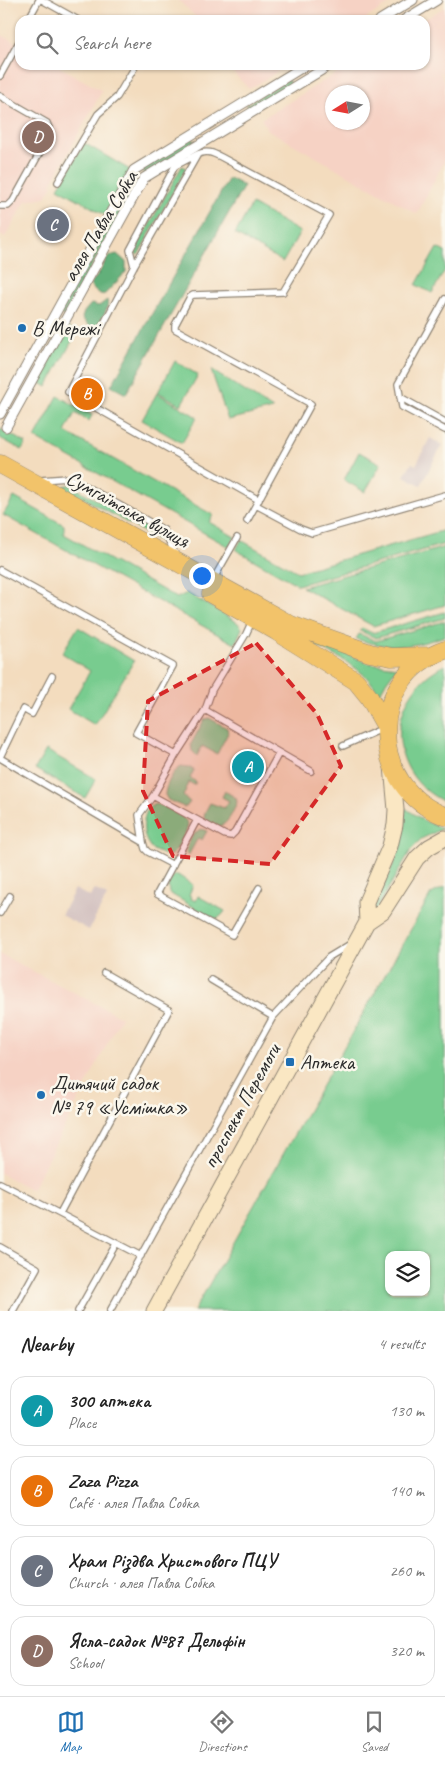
<!DOCTYPE html>
<html lang="en">
<head>
<meta charset="utf-8">
<style>
  :root { --surface:#fff; --page:#f6f6f6; --text:#222; --muted:#767676; --line:#e0e0e0; --accent:#1f6fb2 }
  body { margin:0; font-family:Caveat,sans-serif; background:var(--page); color:var(--text) }
  .controls { position:absolute; right:15px; bottom:15px; display:grid; overflow:hidden; border-radius:10px; box-shadow:0 1px 4px #0004 }
  .controls button { width:45px; height:45px; display:grid; place-items:center; padding:0; border:0; border-bottom:1px solid var(--line); background:var(--surface); color:var(--text); font:25px sans-serif }
  .compass { position:absolute; left:325px; top:85px; width:45px; height:45px; border-radius:50%; background:var(--surface); box-shadow:0 1px 4px #0004; rotate:259deg }
  .you { position:absolute; left:201px; top:575px; width:18px; height:18px; margin:-12px; border:4px solid #fff; border-radius:50%; background:#1a73e8; box-shadow:0 0 0 8px #1a73e833 }
  .badge { display:grid; place-items:center; width:32px; height:32px; border-radius:50%; background:var(--accent); color:#fff; font-size:16px; font-weight:700 }
  .pin { position:absolute; translate:-50% -50%; border:2px solid #fff; box-shadow:0 1px 5px #0006 }
  .list { margin:0; padding:0; list-style:none }
  h2 { display:flex; justify-content:space-between; align-items:center; height:65px; margin:0; padding:0 20px; font-size:21px }
  h2 small { font-size:16px; font-weight:400; color:var(--muted) }
  .list li { display:grid; grid-template-columns:32px 1fr auto; gap:15px; align-items:center; box-sizing:border-box; height:70px; margin:0 10px 10px; padding:0 10px; border:1px solid var(--line); border-radius:15px }
  .list b { display:block; font-size:19px; white-space:nowrap }
  .list p { margin:0; font-size:16px; white-space:nowrap; color:var(--muted) }
  .list em { font-size:16px; font-style:normal; color:var(--muted) }
  .icon { flex:none; width:28px; height:28px; fill:none; stroke:currentColor; stroke-width:2; stroke-linecap:round; stroke-linejoin:round }
  .map { position:relative; flex:none; width:445px; height:1311px; overflow:hidden }
  .search { position:absolute; background:var(--surface); box-shadow:0 1px 4px #0004; left:15px; right:15px; top:15px; height:55px; display:flex; align-items:center; gap:12px; box-sizing:border-box; padding:0 18px; border-radius:15px; color:var(--muted); font-size:19px }
  .sheet { height:385px; background:var(--surface) }
  nav { display:flex; justify-content:space-around; align-items:center; box-sizing:border-box; height:70px; border-top:1px solid var(--line); background:var(--surface); font-size:14px; color:var(--muted) }
  nav a { display:grid; justify-items:center; gap:2px }
  nav .on { color:var(--accent) }
  .map>svg:first-child { display:block }
  .built { fill:#f6d2c4; fill-rule:evenodd }
  .industrial { fill:#d1bfbe }
  .green { fill:#78cc8f; stroke:#527c5d; fill-rule:evenodd }
  .forest { fill:#62b07a; stroke:#466e52 }
  .lines { fill:none; stroke-linecap:round; stroke-linejoin:round }
  .service-casing { stroke:#8f8474; stroke-width:8 }
  .pedestrian-casing { stroke:#8f8474; stroke-width:11 }
  .secondary-casing { stroke:#8f8474; stroke-width:17 }
  .primary-casing { stroke:#8f8474; stroke-width:19 }
  .service { stroke:#fff; stroke-width:5.5 }
  .pedestrian { stroke:#fff; stroke-width:9 }
  .secondary { stroke:#fae7c3; stroke-width:15 }
  .primary { stroke:#f2c36a; stroke-width:18 }
  .marked { fill:#d62828; fill-opacity:0.2; stroke:#d62828; stroke-width:4; stroke-dasharray:10 6; stroke-linejoin:round }
  .poi-dot { fill:#1f6fb2; stroke:#fbf7ec; stroke-width:2 }
  .labels { text-anchor:middle; stroke-width:5; stroke-linejoin:round; paint-order:stroke }
  .street-label { font-size:21px; fill:#2b2b2b; stroke:#fbf7ec }
  .poi-label { font-size:21px; fill:#2b2b2b; stroke:#fbf7ec; text-anchor:start }
</style>
</head>
<body>
<div class="map">
<svg width="445" height="1311" viewBox="0 0 445 1311">
  <rect width="100%" height="100%" fill="#fbf7ec"/>
  <filter id="ink" filterUnits="userSpaceOnUse"><feTurbulence type="fractalNoise" baseFrequency=".02" numOctaves="2"/><feDisplacementMap in="SourceGraphic" scale="10" xChannelSelector="R" yChannelSelector="G"/><feConvolveMatrix kernelMatrix="1 2 1 2 8 2 1 2 1" color-interpolation-filters="sRGB"/></filter>
  <filter id="wash" filterUnits="userSpaceOnUse"><feTurbulence type="fractalNoise" baseFrequency=".0096" numOctaves="4" result="noise"/><feDisplacementMap in="SourceGraphic" scale="20" xChannelSelector="R" yChannelSelector="G"/><feGaussianBlur stdDeviation="1.12" result="paint"/><feColorMatrix in="noise" values="0 0 0 0 0 0 0 0 0 0 0 0 0 0 0 0 0 1.4 0 .05"/><feComposite in="paint" operator="in"/></filter>
  <g filter="url(#wash)">
    <rect width="100%" height="100%" fill="#f3dcbe"/>
    <path class="built" d="M178,0h218l-33,20h-164z
      M445,7v70l-6,-7 6,14v76l-28,54 -149,-84 -7,-11 89,-54h75l-1,-45zM362,92v30h-30v-30z
      M0,34l20,11v20h36l46,26 -51,93 2,1 -7,12 -20,4 -21,36 -5,-2z
      M226,65h63l-40,24z
      M0,954l121,63 -89,173 -32,-17z"/>
    <path class="industrial" d="M430,438l12,7 -21,40 -17,-9 8,-13 4,2z
      M75,889l15,8 4,-8 13,7 -18,34 -28,-15z"/>
    <path class="green" d="M288,80l3,5 -39,23 -6,-3z
      M192,138l3,5 -50,31 -3,-5z
      M84,143l46,27 -25,45 -47,-27z
      M182,166l4,2 -48,87 -4,-3z
      M132,180l6,1 -74,135 -5,-3z
      M252,204l48,28 -17,30 -48,-28z
      M437,248l8,4v18l-13,23 -16,-8z
      M66,326l11,6 -30,55 -8,-5 -2,-4z
      M175,361l23,14 -17,30 -23,-13z
      M211,370l62,39 -45,11z
      M157,393l40,24 -15,26 -40,-23z
      M58,396l34,19 -3,6 -14,-8 -10,19 148,83 -4,7 26,15 -6,10 -194,-109z
      M0,429l26,14 -4,7 -22,-12z
      M359,452l22,12 -16,28 -21,-12z
      M67,485h3l88,49 2,7 -97,-54z
      M14,497l50,28v9l113,64 10,-5 50,29 5,6 -7,16 -232,-129z
      M445,530v14l-147,41 -62,-35 5,-10 57,32z
      M445,547v58l-72,21 -71,-39z
      M445,612v6l-69,20 -16,-7 2,-3 10,5z
      M445,621v15c-36,12 -52,14 -89,3l3,-5 17,7z
      M78,627l56,34 -39,64 -27,-16 22,-38 -28,-18z
      M302,635l66,28 29,4 -11,15 -7,13c-12,-28 -52,-43 -78,-57z
      M445,665v137c-61,-28 -60,-109 0,-137z
      M209,718l18,10 1,5 -11,21 -15,-8 -5,10 -5,-5 -1,-7 13,-24z
      M46,750l50,29 -11,19 -50,-29z
      M181,766l7,1 6,3 -4,8 6,4 -2,3 -5,-3 -4,7 1,1 -3,6 7,6 -3,4 -3,1 -16,-7 -3,-5c0,-9 8,-24 16,-29z
      M225,791l11,7 1,4c-6,16 -16,36 -33,16l1,-6 5,-9 14,5 5,-7 -7,-4z
      M155,804c10,2 29,11 33,20 -1,8 -6,15 -9,21 -6,11 -10,13 -21,7 -4,-1 -7,-3 -9,-7 -8,-10 -8,-36 6,-41z
      M405,808l18,12 19,9 -21,10 -10,11 -36,61 -3,-1c15,-33 35,-66 33,-102z
      M201,829l6,2 -5,9 -4,-2 -10,18 -2,-4c1,-8 7,-20 15,-23z
      M174,875h4l15,10 -4,10 3,2 -1,2 5,2 2,-5 27,15 -3,4 -5,4 -6,-2 -42,-24 -1,-9z
      M445,887v424h-251l237,-417zM389,1255h37v37h-37z"/>
    <path class="forest" d="M229,178l15,8 -118,208 -15,-8z
      M117,254l9,8v10l-21,22c-5,2 -12,-4 -15,-9 2,-4 5,-7 8,-10 6,-9 6,-19 19,-21z
      M107,300c3,7 -6,22 -13,27h-4l-8,-9 2,-6 7,-8 8,2z"/>
  </g>
  <g filter="url(#ink)">
    <g class="lines">
      <g class="service-casing">
        <path id="service" d="M42,0l36,20
          M28,20l11,-20
          M0,76l20,-36
          M0,96l47,27 2,5v8l-36,65 -5,5h-8
          M58,182l40,-68 19,-17 19,-32
          M134,266l-4,-16 45,-84 23,-12
          M445,299l-47,85 4,23 43,23
          M400,397l45,25
          M40,480l28,-2 8,3 88,49 12,26
          M256,505l45,24 11,4 133,-38
          M247,521l64,-117 -136,-75v-4l15,-28 3,-2 90,-3 46,-77 -108,-58c-8,-4 -14,-7 -23,-3l-64,112 -66,126 191,108
          M0,570l173,96 -37,67 40,22
          M213,580l24,-42
          M205,710l106,61
          M343,746l41,-18
          M0,757l23,-48 9,5 20,-38
          M0,758l143,84 2,7 3,3 25,13
          M153,796l72,39 6,1 4,-4 44,-79
          M197,820l-40,74 75,41 27,-47
          M143,842l-4,-27 14,-19 23,-41 29,-45 7,-20 34,-56 6,-13
          M0,913l10,-17
          M211,980l62,37
          M0,1183l141,73
          M60,1213l109,-203 -65,-37
          M0,1247l37,21 -24,43
          M78,1311l38,-67
          M110,1311l163,-294 56,-60 23,-14"/>
      </g>
      <g class="pedestrian-casing">
        <path id="pedestrian" d="M380,20l33,-20
          M404,20l33,-20
          M0,414l134,-244 172,-105
          M6,427l138,-249 186,-113"/>
      </g>
      <g class="secondary-casing">
        <path id="secondary" d="M367,922l-1,-20 24,-56 5,-21 1,-15 -4,-44
          M154,1311l213,-389 16,-11 34,-53 12,-11 16,-9"/>
      </g>
      <g class="primary-casing">
        <path id="primary" d="M0,464l291,161 79,28 21,4 40,-1
          M211,594l65,37 80,50 13,16 17,30
          M445,650c-80,27 -77,138 0,166"/>
      </g>
      <use href="#service" class="service"/>
      <use href="#pedestrian" class="pedestrian"/>
      <use href="#secondary" class="secondary"/>
      <use href="#primary" class="primary"/>
    </g>
  </g>
  <path class="marked" d="M256,643l61,71 24,52 -71,98 -97,-8 -30,-65 5,-90z"/>
  <g class="poi-dot">
    <circle cx="22" cy="328" r="5"/>
    <rect x="285" y="1057" width="10" height="10" rx="2.5"/>
    <circle cx="41" cy="1095" r="5"/>
  </g>
  <g class="labels">
    <g class="street-label">
      <text transform="translate(100 226) rotate(-59)" y="7">алея Павла Собка</text>
      <text transform="translate(128 509) rotate(29)" y="7">Сумгаїтська вулиця</text>
      <text transform="translate(241 1106) rotate(-61)" y="7">проспект Перемоги</text>
    </g>
    <g class="poi-label">
      <text x="32" y="335">В Мережі</text>
      <text x="300" y="1069">Аптека</text>
      <text x="51" y="1090">Дитячий садок<tspan x="51" dy="24">№ 79 «Усмішка»</tspan></text>
    </g>
  </g>
</svg>
<div class="controls">
<button><svg class="icon" aria-label="layers" viewBox="0 0 24 24"><path d="M12 4l9 5-9 5-9-5zM3 14l9 5 9-5"/></svg></button>
</div>
<svg class="compass" viewBox="-18 -18 36 36"><path d="M0-13l5 13h-10z" fill="#e53935"/><path d="M0 13l5-13h-10z" fill="#767676"/></svg>
<div class="you"></div>
<div class="pin badge" style="left:248px;top:767px;background:#0f9aa8">A</div>
<div class="pin badge" style="left:87px;top:394px;background:#e8710a">B</div>
<div class="pin badge" style="left:53px;top:225px;background:#6b7280">C</div>
<div class="pin badge" style="left:38px;top:137px;background:#8d6e63">D</div>
<div class="search"><svg class="icon" aria-label="search" viewBox="0 0 24 24"><circle cx="10" cy="10" r="6"/><path d="M15 15l6 6"/></svg>Search here</div>
</div>
<section class="sheet">
<h2>Nearby<small>4 results</small></h2>
<ul class="list">
<li><span class="badge" style="background:#0f9aa8">A</span><div><b>300 аптека</b><p>Place</p></div><em>130 m</em></li>
<li><span class="badge" style="background:#e8710a">B</span><div><b>Zaza Pizza</b><p>Café · алея Павла Собка</p></div><em>140 m</em></li>
<li><span class="badge" style="background:#6b7280">C</span><div><b>Храм Різдва Христового ПЦУ</b><p>Church · алея Павла Собка</p></div><em>260 m</em></li>
<li><span class="badge" style="background:#8d6e63">D</span><div><b>Ясла-садок №87 Дельфін</b><p>School</p></div><em>320 m</em></li>
</ul>
</section>
<nav>
<a class="on"><svg class="icon" aria-label="map" viewBox="0 0 24 24"><path d="M3 6l6-2 6 2 6-2v14l-6 2-6-2-6 2zM9 4v14M15 6v14"/></svg>Map</a>
<a><svg class="icon" aria-label="directions" viewBox="0 0 24 24"><path d="M12 3l9 9-9 9-9-9zM9 14v-3h6M13 9l2 2-2 2"/></svg>Directions</a>
<a><svg class="icon" aria-label="saved" viewBox="0 0 24 24"><path d="M7 4h10v16l-5-4-5 4z"/></svg>Saved</a>
</nav>
</body>
</html>
